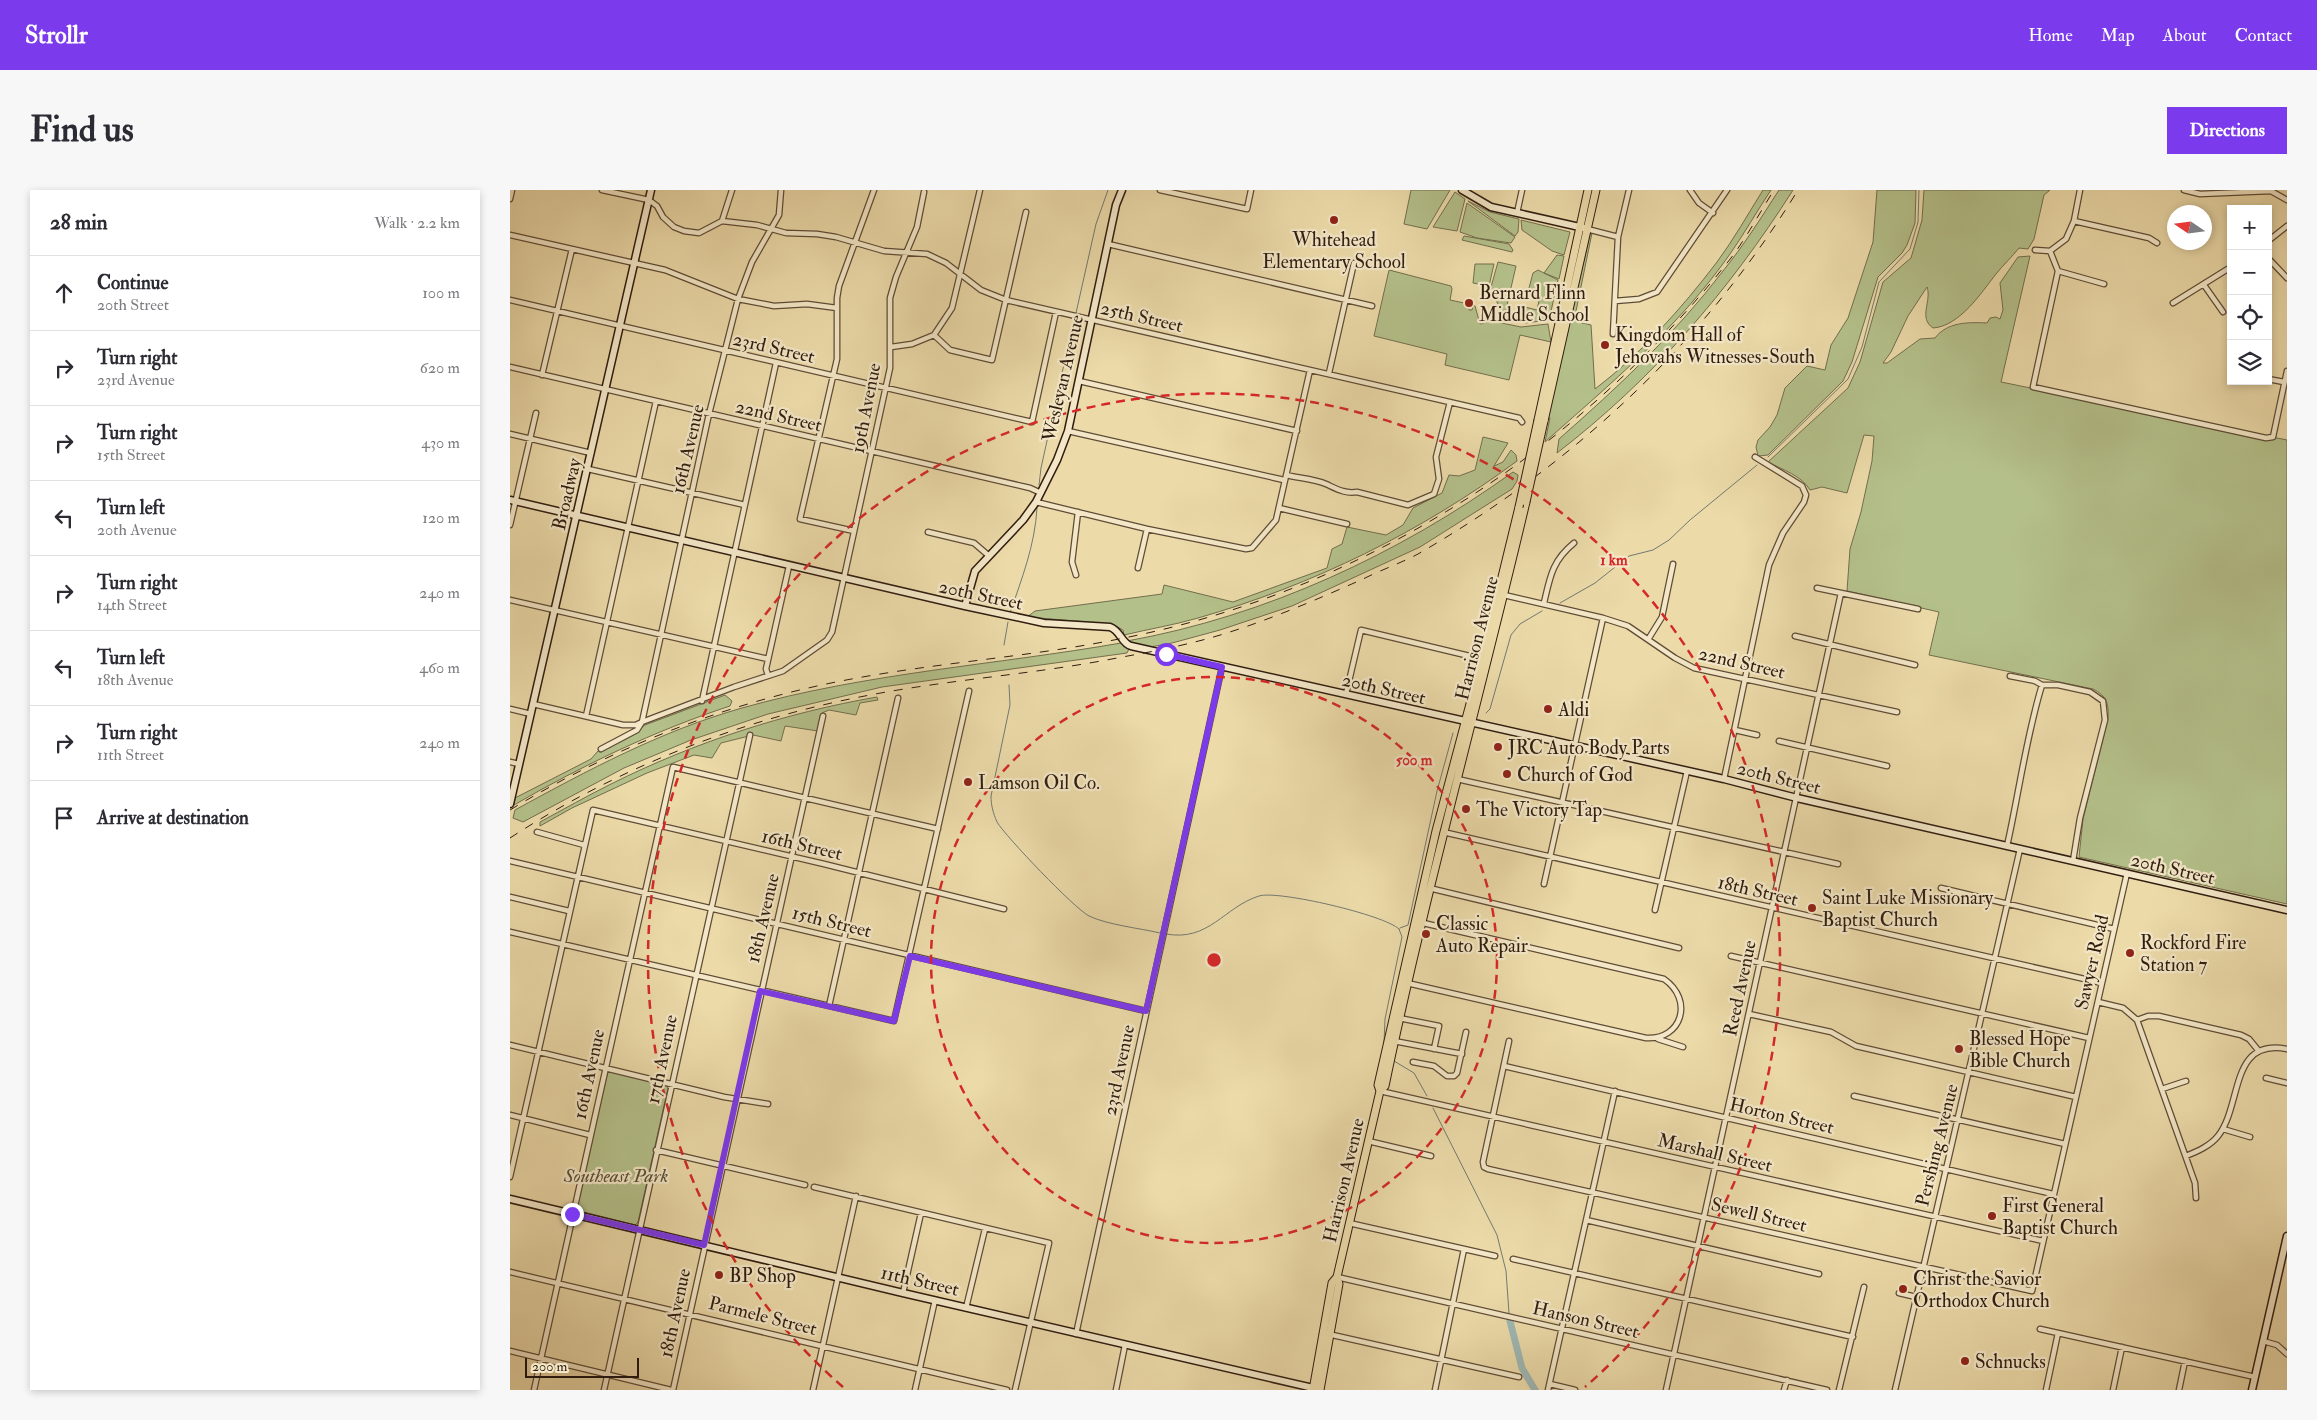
<!DOCTYPE html>
<html lang="en">
<head>
<meta charset="utf-8">
<style>
  :root { --surface:#fff; --page:#f7f7f7; --text:#2b2b33; --muted:#7c7c81; --line:#e1e1e2; --accent:#7c3aed }
  body { margin:0; font-family:"IM FELL Double Pica",serif; background:var(--page); color:var(--text) }
  .controls { position:absolute; right:15px; top:15px; display:grid; overflow:hidden; border-radius:0px; box-shadow:0 2px 8px #0003 }
  .controls button { width:45px; height:45px; display:grid; place-items:center; padding:0; border:0; border-bottom:1px solid var(--line); background:var(--surface); color:var(--text); font:25px sans-serif }
  .compass { position:absolute; left:1657px; top:15px; width:45px; height:45px; border-radius:50%; background:var(--surface); box-shadow:0 2px 8px #0003; rotate:283deg }
  .scale { position:absolute; left:15px; bottom:12px; width:114px; box-sizing:border-box; padding-left:5px; border:2px solid #301d10; border-top:0; font-size:14px; line-height:18px; white-space:nowrap; color:#301d10; -webkit-text-stroke:4px #f3e7c7; paint-order:stroke }
  .stop { position:absolute; width:15px; height:15px; margin:-11px; border:4px solid #7c3aed; border-radius:50%; background:#fff }
  .stop.end { background:#7c3aed; border-color:#fff; box-shadow:0 1px 5px #0008 }
  .list { margin:0; padding:0; list-style:none }
  h2 { display:flex; justify-content:space-between; align-items:center; height:65px; margin:0; padding:0 20px; font-size:21px }
  h2 small { font-size:16px; font-weight:400; color:var(--muted) }
  .list li { display:grid; grid-template-columns:32px 1fr auto; gap:15px; align-items:center; box-sizing:border-box; height:75px; padding:0 20px; border-top:1px solid var(--line) }
  .list b { display:block; font-size:19px; white-space:nowrap }
  .list p { margin:0; font-size:16px; white-space:nowrap; color:var(--muted) }
  .list em { font-size:16px; font-style:normal; color:var(--muted) }
  .icon { flex:none; width:28px; height:28px; fill:none; stroke:currentColor; stroke-width:2; stroke-linecap:round; stroke-linejoin:round }
  .map { position:relative; flex:none; width:1777px; height:1200px; overflow:hidden; border-radius:0px }
  header { display:flex; align-items:center; gap:30px; box-sizing:border-box; height:70px; padding:0 25px; background:var(--accent); color:#fff }
  header strong { font-size:24px }
  nav { display:flex; gap:28px; margin-inline-start:auto; font-size:18px }
  .intro { display:flex; align-items:center; justify-content:space-between; box-sizing:border-box; height:120px; padding:0 30px }
  h1 { margin:0; font-size:35px }
  .button { padding:12px 22px; border-radius:0px; background:var(--accent); color:#fff; font-size:18px; font-weight:700 }
  main { display:flex; gap:30px; padding:0 30px }
  aside { flex:1; background:var(--surface); border-radius:0px; box-shadow:0 2px 8px #0003 }
  .map>svg:first-child { display:block }
  .green { fill:#b4c08a; stroke:#726e4d }
  .lines { fill:none; stroke-linecap:round; stroke-linejoin:round }
  .stream { stroke:#727a72; stroke-width:1 }
  .river { stroke:#9eb8b4; stroke-width:7 }
  .street-casing { stroke:#5f4c36; stroke-width:7 }
  .secondary-casing { stroke:#301d10; stroke-width:9 }
  .primary-casing { stroke:#301d10; stroke-width:9 }
  .street { stroke:#f3e7c7; stroke-width:4.5 }
  .secondary { stroke:#f3e7c7; stroke-width:6 }
  .primary { stroke:#ecdaa9; stroke-width:7 }
  .rail { stroke:#301d10; stroke-width:1; stroke-dasharray:9 9; stroke-linecap:butt }
  .primary-bridge-casing { stroke:#301d10; stroke-width:9; stroke-linecap:butt }
  .primary-bridge { stroke:#ecdaa9; stroke-width:7 }
  .route { stroke:#7c3aed; stroke-width:6 }
  .ring { fill:none; stroke:#d62828; stroke-width:2.5; stroke-dasharray:9 6 }
  .poi-dot { fill:#8f2418; stroke:#f3e7c7; stroke-width:2 }
  .labels { text-anchor:middle; stroke-width:4.5; stroke-linejoin:round; paint-order:stroke }
  .poi-label { font-size:19px; fill:#301d10; stroke:#f3e7c7; text-anchor:start }
  .street-label { font-size:19px; fill:#301d10; stroke:#f3e7c7 }
  .park-label { font-size:19px; font-style:italic; fill:#584e35; stroke:#f3e7c7 }
  .centre { fill:#d62828; stroke:#f3e7c7; stroke-width:2.5 }
  .ring-label { font-size:15px; text-anchor:middle; font-weight:bold; fill:#d62828; stroke:#f3e7c7; stroke-width:4.5; stroke-linejoin:round; paint-order:stroke }
</style>
</head>
<body>
<header>
<strong>Strollr</strong>
<nav><a>Home</a><a>Map</a><a>About</a><a>Contact</a></nav>
</header>
<div class="intro"><h1>Find us</h1><a class="button">Directions</a></div>
<main>
<aside>
<h2>28 min<small>Walk · 2.2 km</small></h2>
<ul class="list">
<li><svg class="icon" aria-label="ahead" viewBox="0 0 24 24"><path d="M12 20V5M6 11l6-6 6 6"/></svg><div><b>Continue</b><p>20th Street</p></div><em>100 m</em></li>
<li><svg class="icon" aria-label="right" viewBox="0 0 24 24"><path d="M7 20v-9h11M14 6l5 5-5 5"/></svg><div><b>Turn right</b><p>23rd Avenue</p></div><em>620 m</em></li>
<li><svg class="icon" aria-label="right" viewBox="0 0 24 24"><path d="M7 20v-9h11M14 6l5 5-5 5"/></svg><div><b>Turn right</b><p>15th Street</p></div><em>430 m</em></li>
<li><svg class="icon" aria-label="left" viewBox="0 0 24 24"><path d="M17 20v-9H6M10 6l-5 5 5 5"/></svg><div><b>Turn left</b><p>20th Avenue</p></div><em>120 m</em></li>
<li><svg class="icon" aria-label="right" viewBox="0 0 24 24"><path d="M7 20v-9h11M14 6l5 5-5 5"/></svg><div><b>Turn right</b><p>14th Street</p></div><em>240 m</em></li>
<li><svg class="icon" aria-label="left" viewBox="0 0 24 24"><path d="M17 20v-9H6M10 6l-5 5 5 5"/></svg><div><b>Turn left</b><p>18th Avenue</p></div><em>460 m</em></li>
<li><svg class="icon" aria-label="right" viewBox="0 0 24 24"><path d="M7 20v-9h11M14 6l5 5-5 5"/></svg><div><b>Turn right</b><p>11th Street</p></div><em>240 m</em></li>
<li><svg class="icon" aria-label="arrive" viewBox="0 0 24 24"><path d="M6 21V4h12l-3 4 3 4H6"/></svg><div><b>Arrive at destination</b></div></li>
</ul>
</aside>
<div class="map">
<svg width="1777" height="1200" viewBox="0 0 1777 1200">
  <rect width="100%" height="100%" fill="#ecdaa9"/>
  <filter id="stains"><feTurbulence type="fractalNoise" baseFrequency=".004" numOctaves="4"/><feColorMatrix values="0 0 0 0 .2 0 0 0 0 .09 0 0 0 0 .02 0 0 0 .5 -.17"/></filter>
  <radialGradient id="worn" r=".72"><stop offset=".6" stop-color="#630" stop-opacity="0"/><stop offset="1" stop-color="#630" stop-opacity=".3"/></radialGradient>
  <path class="green" d="M901,0h39l-23,39 -23,-5z
    M1253,0h8c-14,21 -27,44 -41,64 -51,73 -120,130 -185,188l5,-24h-2l42,-184 2,-1 -18,88 17,4 4,64c46,-35 87,-81 122,-127 17,-23 31,-48 46,-72z
    M1269,0h14c-64,101 -141,190 -236,263l2,-14c59,-52 116,-105 164,-168 21,-26 38,-53 56,-81z
    M1367,0h39l-1,33 -8,22 -5,8 -24,24 -26,85 -9,19 -75,74 -10,1 -2,-9 2,-7 12,-13 7,-12 8,-27 22,-22 18,4 6,-25 17,-27 25,-76z
    M1414,0h126l-6,5 -10,44 -6,10 -9,-1c-7,9 -16,17 -23,26 -15,19 -36,52 -63,54 -15,-10 -1,-27 -6,-41l-19,29 -17,36 -8,11h4l33,-24 15,-1c12,-16 33,-16 52,-15l3,-5 6,-1 4,2 3,-9 -3,-27 18,-26 12,-1 -29,126 286,58v464l-208,-47 4,-38 25,-100c1,-15 -1,-23 -15,-30l-164,-34 10,-43 -92,-21 3,-42 11,-37 11,-51 2,-25 -10,-1 -17,58 -25,-6 -12,3c-8,-14 -27,-20 -42,-28l80,-74 12,-26 23,-80 28,-24 11,-38z
    M945,2l10,7 -8,32 -24,-4z
    M958,11l22,11 29,7 -1,13 -3,4z
    M957,13l48,34 -4,6 -34,-5 -17,-6z
    M1011,30l49,12 -6,23 -12,-4 -30,-21z
    M954,46l45,8 4,6 -1,2 -50,-12z
    M1047,65l7,1 -5,23 -15,-6z
    M988,72l18,4 -11,48 5,1 -1,2 -8,-5 -10,-25z
    M965,74h19l-5,22 -16,-3z
    M879,80l62,16 1,3 -2,11 19,4v6h3l1,-5 2,1 5,18 12,-3 29,6 27,-3 3,18 -31,-7 -11,45 -64,-15 2,-11 -73,-18z
    M1028,80l20,10 -9,40 -24,3 -3,-3 4,-5 -1,-8 12,3 3,-14 -7,-2 -4,-6 4,-15z
    M973,247l25,6 -14,23 9,-4 8,-12 5,5 1,6c-96,71 -204,124 -319,157 -24,7 -49,11 -74,17l-1,-5 -11,-6 -85,-7 8,-6 127,-17 2,-9 69,17 94,-34 5,-19 10,-5 5,-17 39,8 17,-10 10,-17 29,-15 7,-18 10,1 16,-6z
    M1003,282l5,3 -1,6 -5,8 -92,58 -128,59 -72,24 -48,13 -22,4 -23,-6c139,-25 272,-87 386,-169z
    M611,453l8,6 -2,4 -245,34 -114,27 -77,26 -67,28 -101,54 -10,-4 2,-8c73,-40 146,-79 227,-102 124,-35 253,-43 379,-65z
    M215,505l7,6 -2,5c-76,25 -147,59 -216,99l1,-7 76,-39 7,-8 37,-18 10,-8z
    M367,507l1,3 -18,3 -4,12 -27,-5 -7,3 -4,18 -33,-5 -4,15 -28,-6 -32,8 -9,15 -18,-3 -47,18 -75,35 -32,18v-4c24,-13 47,-26 71,-38 84,-42 174,-71 266,-87z
    M98,881l57,13 3,4 -30,134 -3,3 -59,-15z"/>
  <g class="lines">
    <path class="stream" d="M566,123l20,-89 12,-34
      M1258,267l80,-78 14,-32 17,-65 31,-33 8,-27 1,-32
      M529,295l2,-17 33,-149
      M1050,413l35,-20 34,-27 24,-6 16,-10 21,-20 67,-55
      M500,423c12,-35 25,-68 27,-105
      M494,455l4,-23
      M499,495l1,20 -19,91c0,9 2,17 6,26 9,15 77,86 92,94 19,9 50,12 71,17
      M976,523l4,-4 21,-74 9,-11 22,-13
      M890,738l8,-3 29,-134 16,-58
      M656,744c43,8 58,-27 93,-38 19,-6 126,19 140,33
      M874,853l1,-24 17,-82 -3,-8
      M884,871l20,12 13,23
      M923,918l64,127 9,36 3,42"/>
    <path class="river" d="M1000,1131l12,47 13,22"/>
    <g class="street-casing">
      <path id="street" d="M92,0l47,10 8,6 6,11 11,10 10,4 15,2 23,-12 35,4 29,8 31,1 19,3 48,14 43,3 19,9 35,27 25,10 513,118 3,4
        M650,0l87,19 4,-19
        M1180,0l9,13 14,10
        M1674,0l16,4 71,-3 16,9
        M0,9l2,-9
        M1007,23l5,-23
        M212,31l10,-31
        M1564,31l75,17 8,5
        M1077,39l31,8
        M0,45l155,35 73,29 36,7 33,-2 30,4
        M1758,51l19,-15
        M598,54l264,62
        M1525,60l15,1 16,-12 8,-18 6,-31
        M1540,61l8,20 46,13
        M1758,68l19,20
        M1548,81l-25,116 233,51 7,-1 14,-66
        M1694,95l19,27
        M0,110l522,122 24,-110
        M1105,111l24,-2 18,-7 70,-102
        M1663,113l58,-36
        M1103,144l5,-97 11,-47
        M424,145l16,15 42,10 34,-148
        M381,157l21,-3 22,-9 18,-27 28,-118
        M0,177l520,121 11,5
        M819,183l25,-110
        M32,185l30,-126
        M1758,189l16,3
        M569,191l218,50
        M558,241l216,49
        M0,244l81,19
        M78,279l157,36
        M776,285c12,3 29,4 40,9 11,5 19,10 31,8l51,13 26,-11 5,-15 -3,-22 14,-55
        M526,312l111,27 99,20 6,-1 24,-28 34,-150
        M769,318l68,16
        M0,335l26,-112
        M344,341l-54,-12 37,-160v-61l2,-12 35,-96
        M418,342l46,11 14,12
        M628,378l9,-39
        M566,385l-4,-13 6,-50
        M1307,398l101,21
        M994,405l99,23 25,8 47,32 19,10 203,44
        M0,410l258,59
        M1034,413c6,-26 8,-42 30,-60
        M1285,446l120,29
        M1139,448l13,-21 11,-53
        M258,485l-2,-6 23,-103
        M1500,486l25,5 7,4h16l32,7 13,9 2,19 -25,98 -7,43
        M836,504l15,-64 121,29
        M192,511l74,-338
        M23,514l90,21h13l6,-3 67,-308 29,-115 14,-37 27,-47 2,-25
        M0,519l21,5
        M76,526l70,-315
        M1225,540l22,5
        M1269,551l108,25
        M91,559l36,-19 5,-8 92,-35 49,-16 44,-31 5,-8 58,-264v-70l6,-21 21,-50 7,-35
        M0,572l9,2
        M947,589l381,85
        M1214,589l45,-214 14,-32 21,-31 2,-7 -4,-9 -47,-29
        M27,642l47,13
        M933,642l659,151
        M1497,656c12,-53 19,-109 35,-161
        M0,671l636,150
        M1034,694l59,-266
        M919,698l250,60
        M1431,698l173,41
        M0,707l59,14
        M1145,720l32,-139
        M0,742l384,89 75,-330
        M1221,766l358,82
        M897,793l239,55c36,2 48,-38 18,-59l-245,-57
        M1588,812l25,6 14,12 58,163 1,15
        M319,816l69,-308
        M1239,824l82,18 25,14 220,51
        M889,828l40,8 -5,23
        M1627,830l11,-4h11l82,19 8,4 9,11
        M1148,849l25,8
        M884,851l68,13
        M999,851l-26,121 1,5 4,2 544,122 95,-418
        M0,855l214,52 44,7
        M903,872l21,4 13,10h7l3,-3 9,-41
        M994,876l549,128
        M1756,888l21,5
        M1652,899l24,-8
        M870,901l663,150
        M1344,906l211,48
        M0,925l80,20
        M1713,939l27,8
        M858,951l63,15
        M146,960l149,35
        M1676,966c12,-5 24,-10 32,-20 25,-32 11,-98 69,-87
        M0,987l83,-367 231,54 180,45
        M304,997l235,56 -34,147
        M1076,1030l233,54
        M839,1033l146,33
        M1003,1069l340,78
        M0,1082l497,118
        M827,1087l490,113
        M393,1103l18,-80
        M1389,1103l17,4
        M456,1118l19,-79
        M1530,1139l215,48
        M566,1144l146,-667
        M818,1144l191,43
        M1753,1151l14,4 10,9
        M0,1161l161,39
        M1040,1194l25,6
        M24,1200l139,-623 265,62
        M94,1200l146,-655
        M163,1200l150,-674
        M303,1200l43,-194
        M405,1200l20,-90
        M606,1200l9,-45
        M925,1200l29,-141
        M1038,1200l67,-299
        M1156,1200l175,-797
        M1274,1200l3,-10
        M1329,1200l25,-103
        M1385,1200l125,-541
        M1536,1200l12,-57
        M1603,1200l9,-43
        M1669,1200l6,-29"/>
    </g>
    <g class="secondary-casing">
      <path id="secondary" d="M952,0l29,17 93,21
        M0,310l455,106 79,17 66,4c11,4 11,16 21,19l593,133 73,19 490,112
        M455,416l10,-35 48,-51 13,-18 21,-42 11,-29 48,-226 6,-15
        M0,614l141,-614
        M0,1009l393,94 410,95
        M1742,1200l35,-154"/>
    </g>
    <g class="primary-casing">
      <path id="primary" d="M1028,230l50,-230
        M1034,231l52,-231
        M870,901l5,-5c41,-196 95,-389 141,-584
        M803,1200l19,-107 5,-6
        M810,1200l19,-106 -2,-7 43,-186 -2,-6 58,-254 46,-172 37,-152"/>
    </g>
    <use href="#street" class="street"/>
    <use href="#secondary" class="secondary"/>
    <use href="#primary" class="primary"/>
    <path class="rail" d="M0,620c107,-65 224,-110 347,-132 88,-16 179,-22 267,-40 242,-48 456,-188 607,-380 16,-21 29,-46 43,-68
      M0,648c109,-71 232,-119 360,-143 83,-16 168,-21 252,-38 29,-5 59,-11 88,-19 50,-14 106,-38 153,-59 18,-9 38,-16 55,-25 156,-90 286,-211 380,-364"/>
    <g class="primary-bridge-casing">
      <path id="primary-bridge" d="M1016,312l18,-81
        M1009,317l19,-87"/>
    </g>
    <use href="#primary-bridge" class="primary-bridge"/>
  </g>
  <g class="lines">
    <path class="route" d="M62,1024l132,31 56,-254 134,30 16,-65 236,55 76,-344 -56,-13"/>
  </g>
  <g class="ring">
    <circle cx="704" cy="770" r="283"/>
    <path d="M333 1197A566 566 0 1 1 1075 1197"/>
  </g>
  <g class="poi-dot">
    <circle cx="824" cy="30" r="5"/>
    <circle cx="959" cy="113" r="5"/>
    <circle cx="1095" cy="155" r="5"/>
    <circle cx="1038" cy="519" r="5"/>
    <circle cx="988" cy="557" r="5"/>
    <circle cx="997" cy="584" r="5"/>
    <circle cx="458" cy="592" r="5"/>
    <circle cx="956" cy="619" r="5"/>
    <circle cx="1302" cy="718" r="5"/>
    <circle cx="916" cy="744" r="5"/>
    <circle cx="1620" cy="763" r="5"/>
    <circle cx="1449" cy="859" r="5"/>
    <circle cx="1482" cy="1026" r="5"/>
    <circle cx="209" cy="1085" r="5"/>
    <circle cx="1393" cy="1099" r="5"/>
    <circle cx="1455" cy="1171" r="5"/>
  </g>
  <g class="labels">
    <g class="poi-label">
      <text x="824" y="56" text-anchor="middle">Whitehead<tspan x="824" dy="22">Elementary School</tspan></text>
      <text x="969" y="109">Bernard Flinn<tspan x="969" dy="22">Middle School</tspan></text>
      <text x="1105" y="151">Kingdom Hall of<tspan x="1105" dy="22">Jehovahs Witnesses-South</tspan></text>
      <text x="1048" y="526">Aldi</text>
      <text x="998" y="564">JRC Auto Body Parts</text>
      <text x="1007" y="591">Church of God</text>
      <text x="468" y="599">Lamson Oil Co.</text>
      <text x="966" y="626">The Victory Tap</text>
      <text x="1312" y="714">Saint Luke Missionary<tspan x="1312" dy="22">Baptist Church</tspan></text>
      <text x="926" y="740">Classic<tspan x="926" dy="22">Auto Repair</tspan></text>
      <text x="1630" y="759">Rockford Fire<tspan x="1630" dy="22">Station 7</tspan></text>
      <text x="1459" y="855">Blessed Hope<tspan x="1459" dy="22">Bible Church</tspan></text>
      <text x="1492" y="1022">First General<tspan x="1492" dy="22">Baptist Church</tspan></text>
      <text x="219" y="1092">BP Shop</text>
      <text x="1403" y="1095">Christ the Savior<tspan x="1403" dy="22">Orthodox Church</tspan></text>
      <text x="1465" y="1178">Schnucks</text>
    </g>
    <g class="street-label">
      <text transform="translate(632 126) rotate(13)" y="7">25th Street</text>
      <text transform="translate(264 157) rotate(13)" y="7">23rd Street</text>
      <text transform="translate(552 188) rotate(-77)" y="7">Wesleyan Avenue</text>
      <text transform="translate(355 218) rotate(-79)" y="7">19th Avenue</text>
      <text transform="translate(269 225) rotate(13)" y="7">22nd Street</text>
      <text transform="translate(177 259) rotate(-77)" y="7">16th Avenue</text>
      <text transform="translate(56 304) rotate(-77)" y="7">Broadway</text>
      <text transform="translate(471 404) rotate(12)" y="7">20th Street</text>
      <text transform="translate(966 448) rotate(-76)" y="7">Harrison Avenue</text>
      <text transform="translate(1232 472) rotate(13)" y="7">22nd Street</text>
      <text transform="translate(874 498) rotate(13)" y="7">20th Street</text>
      <text transform="translate(1269 587) rotate(14)" y="7">20th Street</text>
      <text transform="translate(292 654) rotate(13)" y="7">16th Street</text>
      <text transform="translate(1663 678) rotate(13)" y="7">20th Street</text>
      <text transform="translate(1248 700) rotate(13)" y="7">18th Street</text>
      <text transform="translate(252 728) rotate(-77)" y="7">18th Avenue</text>
      <text transform="translate(322 731) rotate(14)" y="7">15th Street</text>
      <text transform="translate(1581 772) rotate(-77)" y="7">Sawyer Road</text>
      <text transform="translate(1229 798) rotate(-78)" y="7">Reed Avenue</text>
      <text transform="translate(151 869) rotate(-78)" y="7">17th Avenue</text>
      <text transform="translate(608 880) rotate(-78)" y="7">23rd Avenue</text>
      <text transform="translate(78 884) rotate(-78)" y="7">16th Avenue</text>
      <text transform="translate(1272 925) rotate(13)" y="7">Horton Street</text>
      <text transform="translate(1426 955) rotate(-76)" y="7">Pershing Avenue</text>
      <text transform="translate(1205 962) rotate(13)" y="7">Marshall Street</text>
      <text transform="translate(833 990) rotate(-77)" y="7">Harrison Avenue</text>
      <text transform="translate(1249 1024) rotate(13)" y="7">Sewell Street</text>
      <text transform="translate(410 1090) rotate(13)" y="7">11th Street</text>
      <text transform="translate(164 1123) rotate(-78)" y="7">18th Avenue</text>
      <text transform="translate(253 1125) rotate(14)" y="7">Parmele Street</text>
      <text transform="translate(1076 1129) rotate(13)" y="7">Hanson Street</text>
    </g>
    <g class="park-label">
      <text x="106" y="992">Southeast Park</text>
    </g>
  </g>
  <circle cx="704" cy="770" r="8" class="centre"/>
  <g class="ring-label">
    <text x="1104" y="375">1 km</text>
    <text x="904" y="575">500 m</text>
  </g>
  <rect width="100%" height="100%" filter="url(#stains)"/>
  <rect width="100%" height="100%" fill="url(#worn)"/>
</svg>
<div class="controls">
<button>+</button>
<button>−</button>
<button><svg class="icon" aria-label="locate" viewBox="0 0 24 24"><circle cx="12" cy="12" r="6"/><path d="M12 2v4M12 18v4M2 12h4M18 12h4"/></svg></button>
<button><svg class="icon" aria-label="layers" viewBox="0 0 24 24"><path d="M12 4l9 5-9 5-9-5zM3 14l9 5 9-5"/></svg></button>
</div>
<svg class="compass" viewBox="-18 -18 36 36"><path d="M0-13l5 13h-10z" fill="#e53935"/><path d="M0 13l5-13h-10z" fill="#7c7c81"/></svg>
<div class="scale">200 m</div>
<div class="stop" style="left:656px;top:464px"></div>
<div class="stop end" style="left:62px;top:1024px"></div>
</div>
</main>
</body>
</html>
